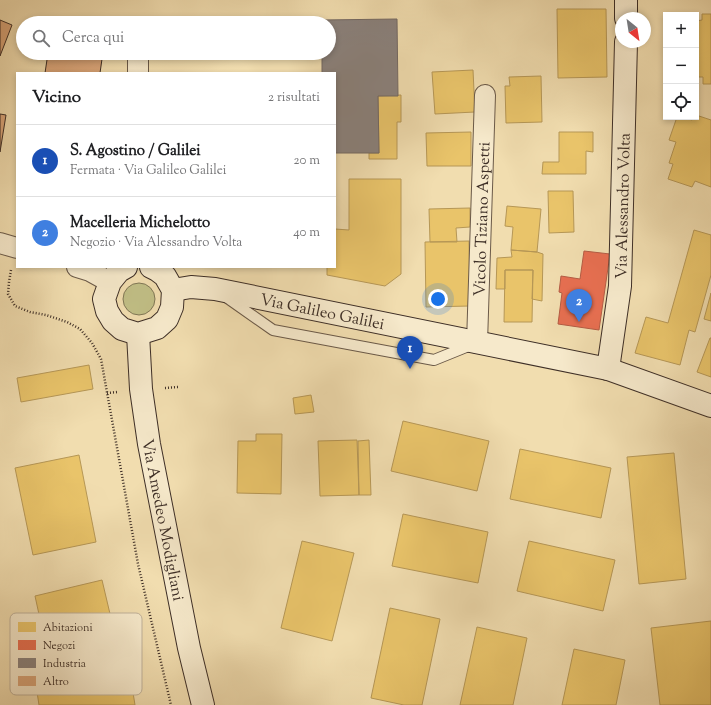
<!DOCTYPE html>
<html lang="it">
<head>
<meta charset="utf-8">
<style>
  :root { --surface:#fff; --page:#f2f2f2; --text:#202124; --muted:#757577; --line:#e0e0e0; --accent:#b45309 }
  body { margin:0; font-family:"Sorts Mill Goudy",serif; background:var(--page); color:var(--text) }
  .controls { position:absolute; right:12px; top:12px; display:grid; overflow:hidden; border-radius:0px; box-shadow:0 2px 6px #0003 }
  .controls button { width:36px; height:36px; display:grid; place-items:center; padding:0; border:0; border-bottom:1px solid var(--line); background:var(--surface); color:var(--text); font:20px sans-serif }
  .compass { position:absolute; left:615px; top:12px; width:36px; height:36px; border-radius:50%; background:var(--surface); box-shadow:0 2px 6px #0003; rotate:150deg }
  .you { position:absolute; left:438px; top:299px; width:14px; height:14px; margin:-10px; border:3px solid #fff; border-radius:50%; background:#1a73e8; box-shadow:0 0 0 6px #1a73e833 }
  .badge { display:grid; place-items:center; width:26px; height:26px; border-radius:50%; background:var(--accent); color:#fff; font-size:13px; font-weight:700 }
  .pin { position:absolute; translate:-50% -33px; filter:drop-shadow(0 1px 2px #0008) }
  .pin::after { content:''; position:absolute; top:21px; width:14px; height:12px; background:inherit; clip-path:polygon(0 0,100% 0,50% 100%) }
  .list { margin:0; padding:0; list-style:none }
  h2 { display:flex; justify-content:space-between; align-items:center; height:52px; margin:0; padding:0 16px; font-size:17px }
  h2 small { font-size:13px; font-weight:400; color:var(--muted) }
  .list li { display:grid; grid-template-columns:26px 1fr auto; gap:12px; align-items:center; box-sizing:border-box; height:72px; padding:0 16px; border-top:1px solid var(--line) }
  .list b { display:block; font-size:15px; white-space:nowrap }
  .list p { margin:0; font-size:13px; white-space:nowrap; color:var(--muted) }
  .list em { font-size:13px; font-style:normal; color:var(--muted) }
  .icon { flex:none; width:22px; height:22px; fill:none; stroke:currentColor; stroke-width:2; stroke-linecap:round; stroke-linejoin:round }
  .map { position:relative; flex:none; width:711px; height:705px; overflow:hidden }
  .search { position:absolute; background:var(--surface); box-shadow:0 2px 6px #0003; left:16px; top:16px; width:320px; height:44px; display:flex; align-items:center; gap:10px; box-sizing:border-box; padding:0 14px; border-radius:22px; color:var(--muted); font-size:15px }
  .panel { position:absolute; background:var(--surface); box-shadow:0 2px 6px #0003; left:16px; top:72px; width:320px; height:196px; border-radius:0px }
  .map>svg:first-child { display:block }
  .green { fill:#c1bf86; stroke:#807756 }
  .homes { fill:#e9c46a; stroke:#b69756 }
  .shops { fill:#e76f51; stroke:#b45c44 }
  .industry { fill:#8a817c; stroke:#736862 }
  .building { fill:#d9a579; stroke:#3e2f27 }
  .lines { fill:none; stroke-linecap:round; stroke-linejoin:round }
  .lane-casing { stroke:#6b5a49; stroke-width:12 }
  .street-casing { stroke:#6b5a49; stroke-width:22 }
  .secondary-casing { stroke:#3e2f27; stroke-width:24 }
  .path { stroke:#3e2f27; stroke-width:2.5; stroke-dasharray:1 2; stroke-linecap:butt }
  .lane { stroke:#f6e9cb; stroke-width:10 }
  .street { stroke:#f6e9cb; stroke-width:20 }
  .secondary { stroke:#f6e9cb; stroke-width:22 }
  .labels { text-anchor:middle; stroke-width:4; stroke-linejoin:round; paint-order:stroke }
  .street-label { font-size:16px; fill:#3e2f27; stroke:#f6e9cb }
  .key { fill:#f6e9cb; stroke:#bfb19a; stroke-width:1 }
  .key-label { font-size:11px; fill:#3e2f27 }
</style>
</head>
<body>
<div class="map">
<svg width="711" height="705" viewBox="0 0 711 705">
  <rect width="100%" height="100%" fill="#f1ddaf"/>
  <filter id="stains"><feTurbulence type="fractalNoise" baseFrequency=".005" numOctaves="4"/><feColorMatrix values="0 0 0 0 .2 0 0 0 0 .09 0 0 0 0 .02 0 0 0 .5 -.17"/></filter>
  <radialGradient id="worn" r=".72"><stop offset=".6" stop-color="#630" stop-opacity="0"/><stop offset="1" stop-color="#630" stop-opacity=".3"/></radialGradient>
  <path class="green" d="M123 299a16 16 0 1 1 32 0a16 16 0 1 1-32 0Z"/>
  <path class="homes" d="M557,9h49l1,68 -49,1z
    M702,14h9v70h-8v-7h-7v-56l6,-1z
    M473,70l2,42 -40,2 -3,-42z
    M541,76l1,46 -36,1 -1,-37h5l-1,-9z
    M401,95v27h-4v37h-28v-6h10l-1,-57z
    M696,115l15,5v67l-16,-6 -3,6 -24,-8 5,-15 -4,-1 7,-21 -7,-2 8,-23h5l10,3 2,-3h2z
    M471,132v34h-44l-1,-33z
    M559,132h34v20l-7,-1v23h-44l1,-12h16z
    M349,179h52v95l-16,12 -58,-11v-8h8v-38l14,1z
    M548,191h25l1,41 -25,1z
    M507,206l34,3 -4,43 -26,-2 2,-23 -8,-1z
    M470,208v19l-14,1 1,14h-27l-1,-33z
    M694,230l17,5v40l-16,57 -6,-2 -9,35 -45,-12 11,-36 22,6z
    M469,241l1,65 -44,1 -1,-65z
    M511,250l26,2 6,2 -1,47 -10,-2 1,-29h-28v19h-9l1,-31 15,-1z
    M505,270h28l-1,52h-28z
    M711,293v28l-7,-2z
    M710,338h1v39l-14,-5z
    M89,365l4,24 -72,13 -4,-24z
    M311,395l3,17 -19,2 -2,-16z
    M403,421l86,20 -12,50 -86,-20z
    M256,434h26l-1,60 -44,-1 1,-52h18z
    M357,440l2,55 -39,1 -2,-55z
    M369,440l2,55h-12l-1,-54z
    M520,449l91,19 -10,50 -91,-19z
    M674,453l12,126 -47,5 -12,-127z
    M79,455l17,87 -63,13 -18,-87z
    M403,514l85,18 -10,51 -86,-17z
    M302,541l52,12 -22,88 -51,-13z
    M529,541l86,19 -12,51 -86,-20z
    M102,580l13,55 -68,16 -12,-55z
    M390,608l50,11 -18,86h-18l-33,-7z
    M711,621v84h-51l-9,-77z
    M477,627l50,11 -14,67h-53z
    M574,649l51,11 -9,45h-54z
    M130,674l5,31h-96l-2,-13z"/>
  <path class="shops" d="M584,251l26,3 -11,76 -41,-6 4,-31 -3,-1 2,-16 19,3z"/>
  <path class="industry" d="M397,19l1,77h-20l1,57h-44v-80h-13v-20h7v-30h-7v-3z"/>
  <path class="building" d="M0,20l12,5 -12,31z
    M48,53h16l38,6 -2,14h-55z
    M0,114l6,1 -6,37z"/>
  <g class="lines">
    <g class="lane-casing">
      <path id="lane" d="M226,297l47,33 161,30 37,-15"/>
    </g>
    <g class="street-casing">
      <g id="street">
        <path d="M138,53v20"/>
        <path d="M0,243l17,5"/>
        <path d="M77,267l13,4 20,11"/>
        <path id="s1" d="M477,343l8,-248"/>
      </g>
    </g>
    <g class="secondary-casing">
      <g id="secondary">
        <path d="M626,18v-18"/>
        <path d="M126,267l-7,4 -9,11 -6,17 3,12 6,10 9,8 16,5 19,-6 10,-9 5,-12 1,-17 -8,-14 -8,-6 -6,-3"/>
        <path id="s2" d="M173,290l18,-3 24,2 393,80 103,37"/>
        <path id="s3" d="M138,334l3,55 8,55 40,204 14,57"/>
        <path id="s4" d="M608,369l12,-83 6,-244"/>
      </g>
    </g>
    <path class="path" d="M11,270l-2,12 -1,12 7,12 15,6 16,3 21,7 13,7 12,14 9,16 37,205 33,141
      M165,388l13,-1
      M107,393l11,-1"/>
    <use href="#lane" class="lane"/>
    <use href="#street" class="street"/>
    <use href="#secondary" class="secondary"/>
  </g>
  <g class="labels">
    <g class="street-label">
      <text dy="6" stroke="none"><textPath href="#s4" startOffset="164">Via Alessandro Volta</textPath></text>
      <text dy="6" stroke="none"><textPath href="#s1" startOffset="124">Vicolo Tiziano Aspetti</textPath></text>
      <text dy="6" stroke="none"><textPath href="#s2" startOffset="152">Via Galileo Galilei</textPath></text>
      <text dy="6" stroke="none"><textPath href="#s3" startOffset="188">Via Amedeo Modigliani</textPath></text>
    </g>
  </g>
  <rect x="10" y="613" width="132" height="82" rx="6" class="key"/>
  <rect x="18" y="622" width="18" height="10" fill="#e9c46a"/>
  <rect x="18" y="640" width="18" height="10" fill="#e76f51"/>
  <rect x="18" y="658" width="18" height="10" fill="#8a817c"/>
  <rect x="18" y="676" width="18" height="10" fill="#d9a579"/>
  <g class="key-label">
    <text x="43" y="631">Abitazioni</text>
    <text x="43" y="649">Negozi</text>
    <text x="43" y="667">Industria</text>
    <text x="43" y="685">Altro</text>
  </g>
  <rect width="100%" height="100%" filter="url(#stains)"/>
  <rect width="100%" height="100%" fill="url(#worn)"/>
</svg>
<div class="controls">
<button>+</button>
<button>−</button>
<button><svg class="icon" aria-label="locate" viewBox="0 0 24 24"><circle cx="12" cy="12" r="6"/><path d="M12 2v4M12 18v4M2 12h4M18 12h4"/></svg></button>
</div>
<svg class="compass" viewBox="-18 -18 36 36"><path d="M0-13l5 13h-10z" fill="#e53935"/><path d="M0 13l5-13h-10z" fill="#757577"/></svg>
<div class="you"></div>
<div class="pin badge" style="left:410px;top:369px;background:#1a4fb4">1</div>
<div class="pin badge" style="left:579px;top:322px;background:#3f7fe0">2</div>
<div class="search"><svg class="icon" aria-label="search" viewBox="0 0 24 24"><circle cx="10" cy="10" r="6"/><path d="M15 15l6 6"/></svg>Cerca qui</div>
<section class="panel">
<h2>Vicino<small>2 risultati</small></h2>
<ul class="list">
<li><span class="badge" style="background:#1a4fb4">1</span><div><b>S. Agostino / Galilei</b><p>Fermata · Via Galileo Galilei</p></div><em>20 m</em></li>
<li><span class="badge" style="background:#3f7fe0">2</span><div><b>Macelleria Michelotto</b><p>Negozio · Via Alessandro Volta</p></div><em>40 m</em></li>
</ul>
</section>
</div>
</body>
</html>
